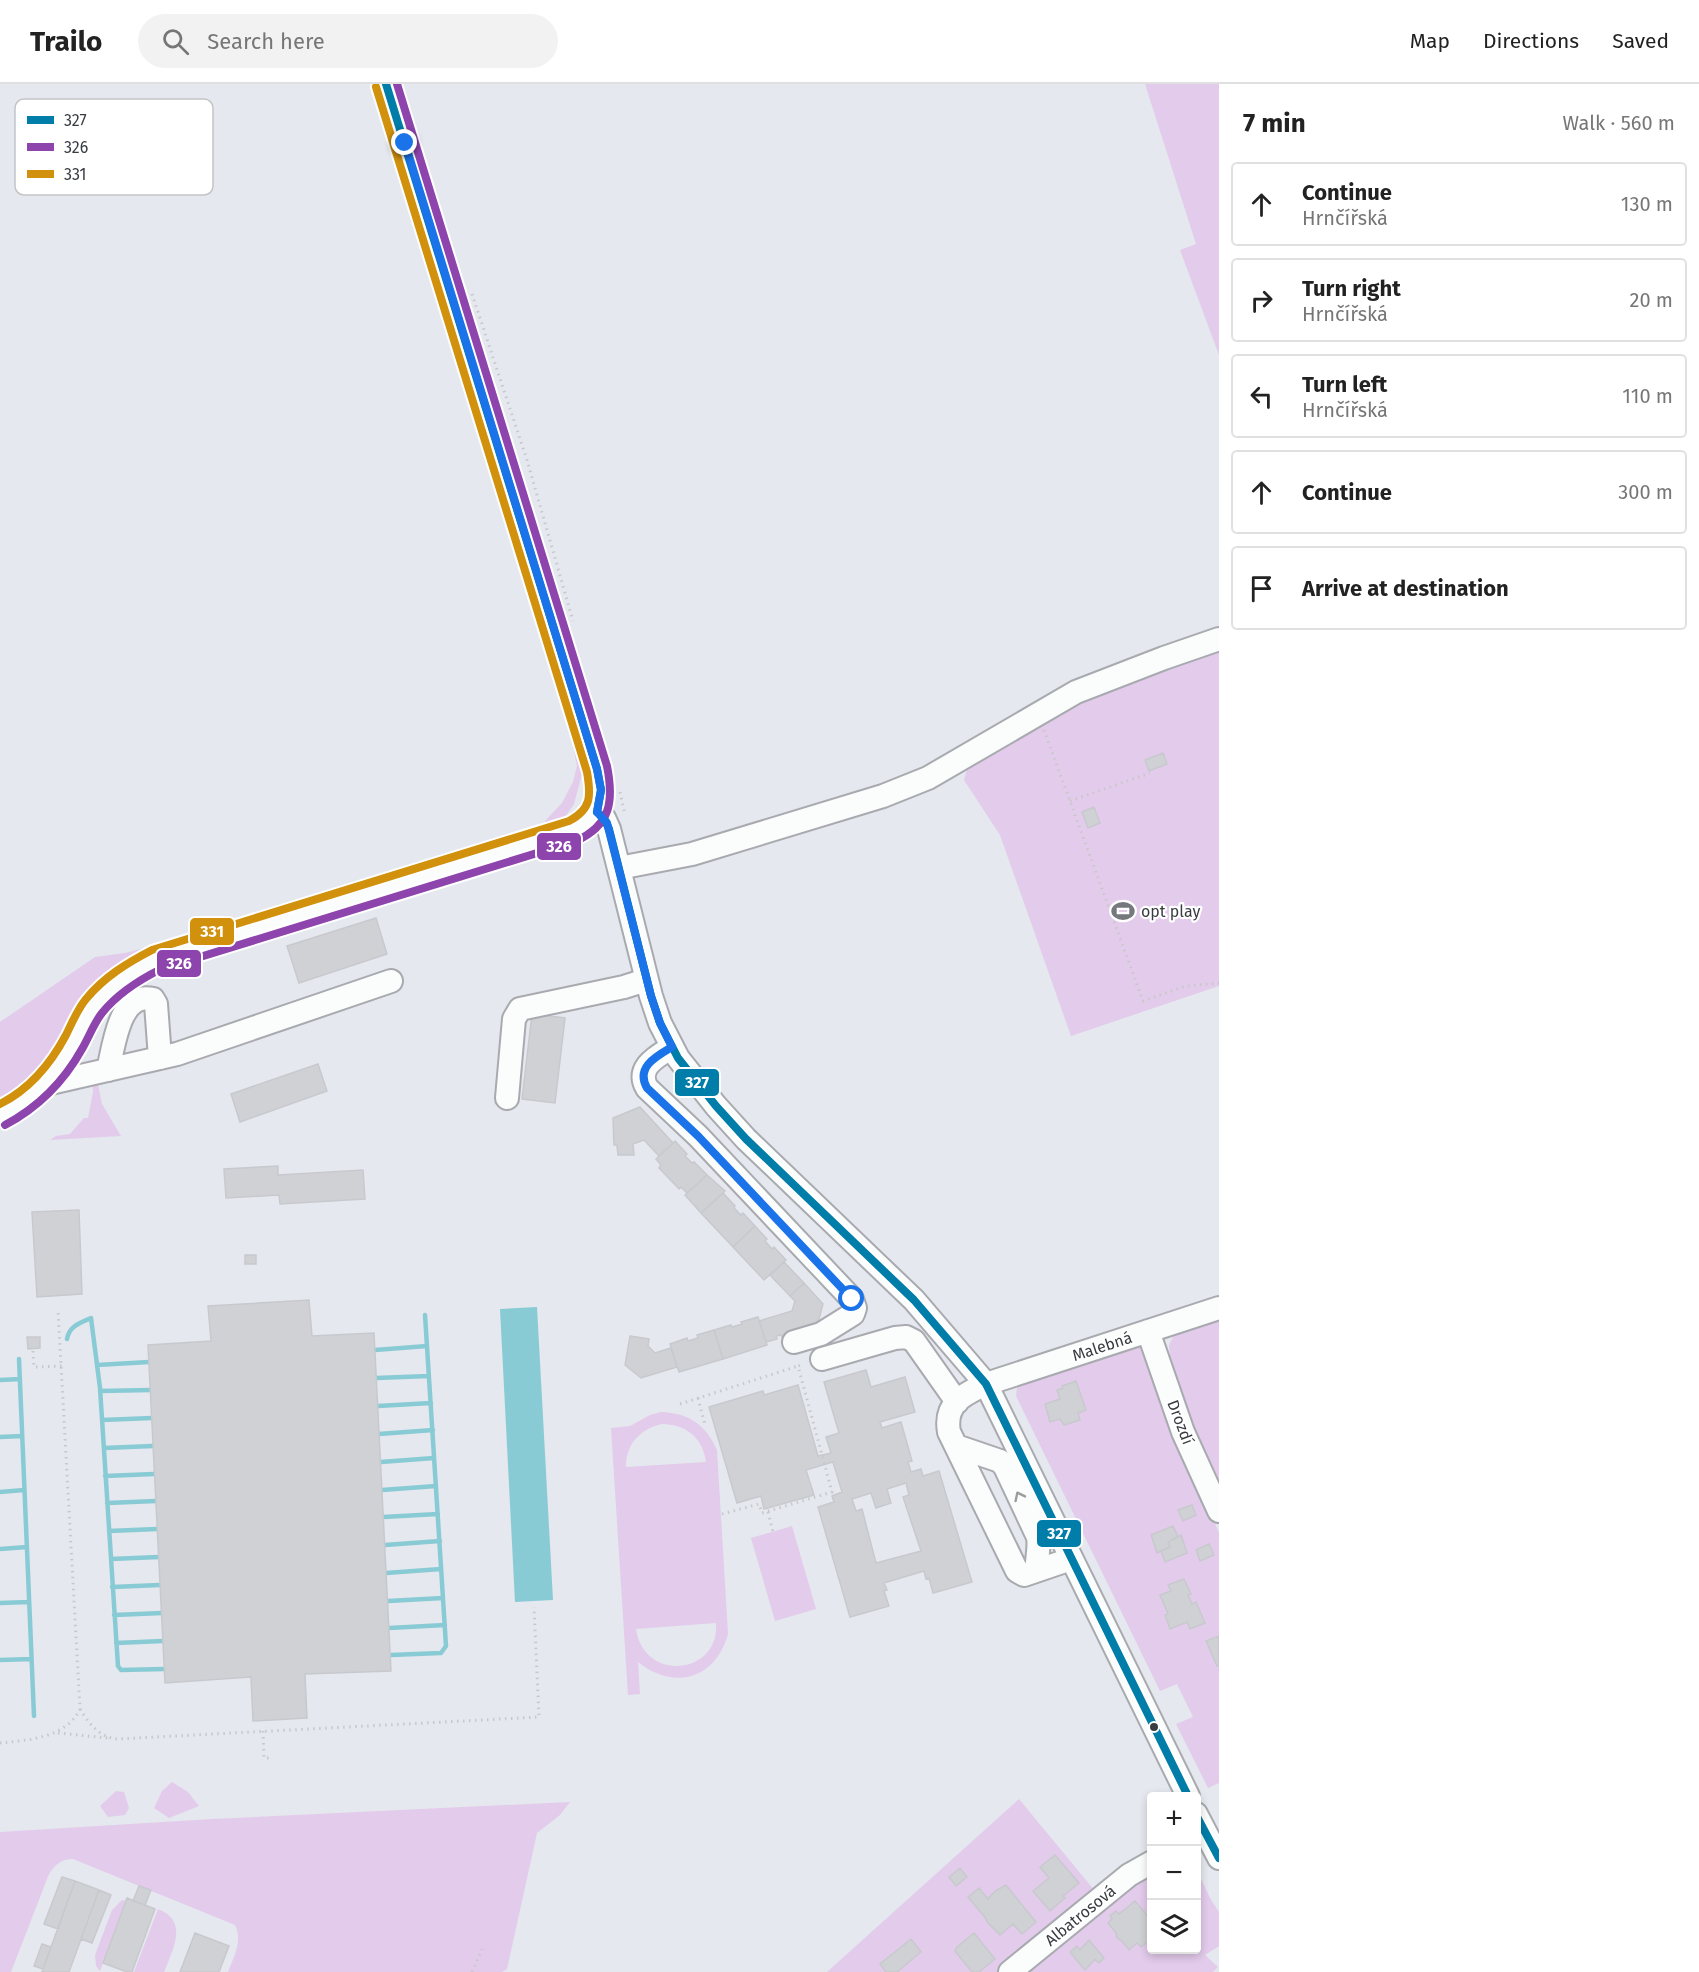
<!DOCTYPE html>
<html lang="en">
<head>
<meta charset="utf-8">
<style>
  :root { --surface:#fff; --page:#f2f2f2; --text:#222; --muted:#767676; --line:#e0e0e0 }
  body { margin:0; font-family:"Fira Sans",sans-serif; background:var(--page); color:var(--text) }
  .controls { position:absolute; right:18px; bottom:18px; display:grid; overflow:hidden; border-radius:6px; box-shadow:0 3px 9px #0003 }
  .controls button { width:54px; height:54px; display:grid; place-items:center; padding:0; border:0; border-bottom:2px solid var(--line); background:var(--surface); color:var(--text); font:30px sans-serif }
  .stop { position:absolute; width:18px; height:18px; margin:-14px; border:4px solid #1a73e8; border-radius:50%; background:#fff }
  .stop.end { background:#1a73e8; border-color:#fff; box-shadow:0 2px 6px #0008 }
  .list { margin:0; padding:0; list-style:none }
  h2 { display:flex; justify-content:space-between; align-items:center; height:78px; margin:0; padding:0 24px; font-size:26px }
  h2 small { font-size:20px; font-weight:400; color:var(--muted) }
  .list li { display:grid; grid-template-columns:39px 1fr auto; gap:18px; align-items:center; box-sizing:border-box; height:84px; margin:0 12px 12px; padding:0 12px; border:2px solid var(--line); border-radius:6px }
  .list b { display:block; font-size:22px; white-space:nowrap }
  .list p { margin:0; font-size:20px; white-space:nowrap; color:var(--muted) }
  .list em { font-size:20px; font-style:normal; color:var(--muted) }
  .icon { flex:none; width:33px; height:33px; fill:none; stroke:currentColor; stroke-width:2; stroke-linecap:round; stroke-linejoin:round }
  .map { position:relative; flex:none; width:1219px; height:1888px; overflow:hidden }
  header { display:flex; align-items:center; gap:36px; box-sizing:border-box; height:84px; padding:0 30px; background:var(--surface); border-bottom:2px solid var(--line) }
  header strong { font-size:28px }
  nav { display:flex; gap:33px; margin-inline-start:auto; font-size:21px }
  .search { width:420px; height:54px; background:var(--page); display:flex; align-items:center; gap:15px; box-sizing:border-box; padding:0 21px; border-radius:33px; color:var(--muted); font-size:22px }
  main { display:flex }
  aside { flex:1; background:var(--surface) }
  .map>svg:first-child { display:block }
  .green { fill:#e3cbeb; fill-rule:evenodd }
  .water { fill:#89cbd5 }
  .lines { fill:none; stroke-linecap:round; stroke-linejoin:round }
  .stream { stroke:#89cbd5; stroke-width:4.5 }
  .building { fill:#cfd1d5; stroke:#c8c9ce; stroke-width:1.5; fill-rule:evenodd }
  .minor-casing { stroke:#a8aaaf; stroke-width:26 }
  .path { stroke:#c8c8cb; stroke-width:3; stroke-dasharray:1.5 4.5; stroke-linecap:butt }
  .minor { stroke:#fbfcfc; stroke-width:22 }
  .bus-1-casing { stroke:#fff; stroke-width:12 }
  .bus-2-casing { stroke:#fff; stroke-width:12 }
  .bus-3-casing { stroke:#fff; stroke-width:12 }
  .bus-1 { stroke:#007da8; stroke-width:8 }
  .bus-2 { stroke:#8e44ad; stroke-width:8 }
  .bus-3 { stroke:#d1910d; stroke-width:8 }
  .oneway { stroke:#9a9c9e }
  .route { stroke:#1a73e8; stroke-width:8 }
  .bus-dot { fill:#393c40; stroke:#fff; stroke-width:2 }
  .labels { text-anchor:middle; stroke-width:4.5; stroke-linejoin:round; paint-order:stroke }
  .poi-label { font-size:16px; fill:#393c40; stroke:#fff; text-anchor:start }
  .street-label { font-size:16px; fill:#393c40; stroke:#fff }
  .key { fill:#fff; stroke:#c4c4c6; stroke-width:1.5 }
  .key-label { font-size:16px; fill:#393c40 }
  .line-badge { stroke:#fff; stroke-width:2 }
  .badge-label { font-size:16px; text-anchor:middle; font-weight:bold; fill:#fff }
</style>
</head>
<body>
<header>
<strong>Trailo</strong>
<div class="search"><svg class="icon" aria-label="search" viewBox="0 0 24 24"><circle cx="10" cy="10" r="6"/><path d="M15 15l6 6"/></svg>Search here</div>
<nav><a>Map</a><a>Directions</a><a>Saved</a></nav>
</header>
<main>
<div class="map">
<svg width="1219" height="1888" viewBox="0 0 1219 1888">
  <rect width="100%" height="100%" fill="#e5e8ee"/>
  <path class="green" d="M1145,0h74v271l-39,-105 16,-6z
    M1219,564v338l-148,50 -71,-201 -36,-55 5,-18 137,-74z
    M556,572l30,103 -12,45 -15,22 -402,126 -117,127 -40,28v-85l95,-65 30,-4 27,-7 367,-113 25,-11 18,-19 11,-21 4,-16 -6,-30 -23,-77z
    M97,995l5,25 19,32 -71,4 6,-4 14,-2 14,-16h4l5,-26 -1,-12z
    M1219,1231v167l-31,-70 -18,-54 -1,-13 4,-8 10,-5 -1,-5z
    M1137,1262l6,3 76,184v250l-11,5 -32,-64 17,-7 -16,-33 -17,7 -144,-295 1,-8 10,-5 -2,-4z
    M661,1328c28,1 45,13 56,38l11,184c-12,45 -54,57 -90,28l2,32 -12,1 -17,-267 19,-2 20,-11zM662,1340c24,0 41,14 44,38l-80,5c0,-23 14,-38 36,-43zM716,1539c4,52 -72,60 -80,6z
    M792,1442l24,83 -41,12 -24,-83z
    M172,1698l16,10 11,14 -30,12 -15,-10 8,-17z
    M116,1707l8,1 5,16 -4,7 -17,2 -8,-11z
    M1019,1715l76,92 -98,81h-170z
    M570,1718l-10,13 -23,18 -30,136 -5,3h-274c6,-16 15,-31 7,-47l-162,-66c-12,0 -18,6 -24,15l-38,98h-11v-140l212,-13z
    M1197,1786l13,28 9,14v34l-14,9 13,12 -5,5h-184l107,-89 15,-7 1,74h44z
    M122,1816l4,1 -26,70 -4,-5 -1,-11 17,-45z
    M158,1825c31,12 15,40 6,63h-30z"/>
  <path class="water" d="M537,1223l16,293 -38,2 -15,-293z"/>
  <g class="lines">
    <path class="stream" d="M67,1255c2,-13 13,-16 24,-21l9,70 18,278 3,4 44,-1
      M375,1266l52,-4
      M19,1275l15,357
      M97,1281l52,-3
      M376,1294l53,-2
      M0,1296l20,-1
      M100,1307l50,-1
      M378,1322l53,-3
      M102,1336l50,-2
      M379,1350l54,-4
      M0,1353l22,-1
      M104,1364l49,-2
      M381,1378l53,-4
      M105,1392l49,-2
      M382,1406l54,-4
      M0,1408l24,-2
      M107,1419l49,-2
      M383,1433l55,-3
      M109,1447l48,-2
      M385,1461l55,-4
      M0,1465l27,-2
      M111,1475l48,-2
      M386,1489l55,-4
      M112,1503l48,-2
      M388,1517l55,-3
      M0,1519l29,-1
      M114,1531l48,-2
      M389,1544l56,-3
      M116,1559l47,-2
      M391,1571l50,-2 5,-7 -21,-331
      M0,1576l31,-1"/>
  </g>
  <path class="building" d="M1163,669l4,11 -18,7 -4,-11z
    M1094,723l6,16 -12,5 -6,-16z
    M376,834l11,36 -88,29 -12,-37z
    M532,930l33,4 -10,85 -33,-4z
    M318,980l9,27 -87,31 -9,-28z
    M640,1023l33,36 -14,13 -15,-16 -11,4 1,11h-16l-1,-10h-3l-1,-27z
    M675,1057l12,13 -2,2 7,7 2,-1 13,13 -20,18 -6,-6 -2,2 -20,-21 2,-3 -5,-6z
    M278,1082v9l85,-5 2,29 -85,5 -1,-9 -53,3 -2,-29z
    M707,1091l18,16 -24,22 -16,-18z
    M723,1109l12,13 -1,2 7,7 2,-2 12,13 -22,21 -32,-34z
    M79,1126l3,84 -45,3 -5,-85z
    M755,1142l12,13 -2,2 7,8 2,-2 12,13 -22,20 -31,-33z
    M245,1171h11v9h-11z
    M784,1178l20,21 -14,13 -20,-21z
    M804,1199l19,21 -5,19 -16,8 -20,6 -1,-2 -5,1 1,3 -11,3 -7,-21 33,-10 3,-10 -5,-5z
    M309,1216l3,36 62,-3 17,338 -86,3 2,44 -54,3 -2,-44 -86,6 -17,-338 63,-4 -3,-35z
    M758,1233l9,28 -44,14 -9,-29 17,-5 1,2 10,-3 -1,-2z
    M714,1246l9,29 -44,13 -9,-28 17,-6 1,3 10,-3 -1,-3z
    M630,1252l19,3 -1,7 7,7 16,-5 6,19 -36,11 -16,-13z
    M27,1253h13v11l-12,1z
    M866,1286l5,17 34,-10 10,35 -35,10 2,6 19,-6 11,39 -4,1 3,10 10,-3 2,7 16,-5 33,111 -39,11 -4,-15 -3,1 -2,-8 -40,12 3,7 -3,1 5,15 -39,11 -32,-110 16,-5 -2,-6 10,-4 -9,-30 -27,8 8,25 -50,14 -3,-13 -24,7 -28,-96 54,-16 1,4 34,-10 20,71 13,-3 -5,-16 13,-4 -15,-51zM906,1399l3,12 -6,2 18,54 -45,12 -14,-54 -6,2 -4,-12 19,-6 5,15 15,-5 -4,-14z
    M1076,1297l10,29 -8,3 2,7 -16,5 -4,-6 -10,3 -5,-18 15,-5 -3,-9 6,-2 -1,-2z
    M1192,1421l4,10 -13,6 -5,-11z
    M1173,1442l5,11 -10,5 2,5 -13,6 -6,-18z
    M1181,1451l6,18 -22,9 -4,-11 9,-4 -2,-5z
    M1209,1460l5,11 -14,6 -4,-11z
    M1184,1495l7,15 -3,1 4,9 4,-2 9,21 -15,6 -3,-7 -17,7 -5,-14 3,-1 -8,-19 11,-4 -3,-6z
    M1219,1552v30h-2l-11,-25z
    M1055,1771l24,28 -16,13 2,2 -15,13 -17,-20 16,-13 -9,-11z
    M960,1784l7,9 -11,9 -7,-9z
    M62,1793l13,4 -17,48 -14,-5z
    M75,1797l24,9 -30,82h-27z
    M1006,1801l30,37 -14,12 -9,-10 -13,11 -12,-12 -4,-7 -16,-19 11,-9 9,11 7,-8z
    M139,1802l12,4 -6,15 -12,-4z
    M99,1806l12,5 -19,48 -11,-4z
    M127,1814l28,11 -23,63h-5l-24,-9z
    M1135,1817l17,20v10l-4,3 3,5 -10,8 -4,-4 -8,7 -7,-9 -5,-3 -1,-5 -8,-10 4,-4 -2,-3 6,-5 3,3z
    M195,1849l34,13 -10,26h-39z
    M974,1849l21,26 -16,13h-7l-17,-21 1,-3z
    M911,1855l10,13 -24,20h-11l-6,-8z
    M1089,1856l15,18 -5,5 -4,-4 -10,11 -15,-18 7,-6 3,4z
    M42,1860l9,3 -8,22 -9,-3z"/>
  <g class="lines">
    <g class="minor-casing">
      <path id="minor" d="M597,728l7,6 5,11 42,167 9,27 18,35 38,48 30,33 168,161 72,84 202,412
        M619,784l73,-14 191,-58 45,-18 148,-86 88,-34 55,-19
        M672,963c-14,9 -37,20 -25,41l51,48 154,163 3,9 -2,6 -32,20 -27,8
        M108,986c6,-24 11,-79 45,-71l3,5 4,54
        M46,1000l131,-30 214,-73
        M507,1014l7,-79 6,-10 104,-22 22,-7
        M0,1032c36,-17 55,-39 74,-74 6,-12 12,-26 20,-36 17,-22 40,-35 63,-47l416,-128c29,-12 30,-34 24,-62l-211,-685
        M1148,1247l35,101 36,79
        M822,1275l73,-21 11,-1 8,4 43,61
        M956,1362l44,15 5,6 33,70c2,11 -2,22 -1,33
        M1071,1475l-47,16 -7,-4 -68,-139c-5,-28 13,-37 37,-48l233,-76
        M1196,1730l23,44
        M1010,1888l119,-97 23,-13"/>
    </g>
    <path class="path" d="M472,210l55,166 46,161
      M1044,646l99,271 43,-15 33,-3
      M620,708l5,23
      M1070,717l80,-28
      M33,1267l1,16 28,-1
      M698,1314l7,27
      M680,1320l118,-38
      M768,1428l5,20
      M722,1430l37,-10 3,9 70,-21 -34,-126 6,-2
      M80,1625c9,15 20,29 38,30l421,-22 -5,-110
      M263,1647l1,27h7
      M58,1649l50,5
      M0,1659c29,-3 66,-5 80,-34l-22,-399
      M472,1888l10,-23"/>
    <use href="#minor" class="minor"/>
    <g class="bus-1-casing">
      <path id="bus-1" d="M386,0l211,685 4,21 -4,22
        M597,728l7,6 5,11 42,167 9,27 18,35 38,48 30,33 168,161 72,84 202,412
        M1196,1731l23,43"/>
    </g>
    <g class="bus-2-casing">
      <path id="bus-2" d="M5,1041c34,-18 58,-42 77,-76 7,-12 12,-26 20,-36 16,-20 37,-33 59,-44l415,-128c35,-16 38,-40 31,-75l-210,-682"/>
    </g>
    <g class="bus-3-casing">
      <path id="bus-3" d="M0,1020c30,-15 50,-39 66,-69 6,-12 11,-25 20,-36 18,-22 41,-36 66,-49l417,-129c23,-12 22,-26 18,-49l-211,-685"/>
    </g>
    <use href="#bus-1" class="bus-1"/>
    <use href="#bus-2" class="bus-2"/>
    <use href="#bus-3" class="bus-3"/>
  </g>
  <defs><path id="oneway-chevron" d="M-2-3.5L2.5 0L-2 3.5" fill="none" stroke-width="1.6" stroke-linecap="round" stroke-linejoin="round" transform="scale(1.5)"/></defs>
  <use class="oneway" href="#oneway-chevron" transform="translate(1019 1412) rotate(-116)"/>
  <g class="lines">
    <path class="route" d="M405,59l192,626 4,21 -4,22 10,11 44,173 9,27 12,24c-15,9 -37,20 -25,41l51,48 154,163"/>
  </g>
  <defs>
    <g id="stadium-bare" transform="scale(1.8)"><path d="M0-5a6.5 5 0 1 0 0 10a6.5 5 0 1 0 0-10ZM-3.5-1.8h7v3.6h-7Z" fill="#75787d" stroke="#fff" stroke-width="2.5" paint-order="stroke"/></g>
  </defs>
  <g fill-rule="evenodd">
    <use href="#stadium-bare" x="1123" y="827"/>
  </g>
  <circle class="bus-dot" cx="1154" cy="1643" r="5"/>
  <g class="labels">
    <g class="poi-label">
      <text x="1141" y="833">opt play</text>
    </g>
    <g class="street-label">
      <text transform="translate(1102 1262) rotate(-18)" y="6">Malebná</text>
      <text transform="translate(1181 1338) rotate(69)" y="6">Drozdí</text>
      <text transform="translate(1080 1831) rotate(-39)" y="6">Albatrosová</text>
    </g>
  </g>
  <rect x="15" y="15" width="198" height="96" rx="9" class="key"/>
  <rect x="27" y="32" width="27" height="8" fill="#007da8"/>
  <rect x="27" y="59" width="27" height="8" fill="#8e44ad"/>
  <rect x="27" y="86" width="27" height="8" fill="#d1910d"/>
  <g class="key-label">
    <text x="64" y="42">327</text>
    <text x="64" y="69">326</text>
    <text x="64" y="96">331</text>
  </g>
  <g class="line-badge">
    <rect x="536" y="748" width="46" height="29" rx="6" fill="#8e44ad"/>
    <rect x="189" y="833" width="46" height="29" rx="6" fill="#d1910d"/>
    <rect x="156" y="865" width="46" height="29" rx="6" fill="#8e44ad"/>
    <rect x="674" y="984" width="46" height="29" rx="6" fill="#007da8"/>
    <rect x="1036" y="1435" width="46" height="29" rx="6" fill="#007da8"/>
  </g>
  <g class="badge-label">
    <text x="559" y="768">326</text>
    <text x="212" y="853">331</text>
    <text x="179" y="885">326</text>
    <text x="697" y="1004">327</text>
    <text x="1059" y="1455">327</text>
  </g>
</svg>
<div class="controls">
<button>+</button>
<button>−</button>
<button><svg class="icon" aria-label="layers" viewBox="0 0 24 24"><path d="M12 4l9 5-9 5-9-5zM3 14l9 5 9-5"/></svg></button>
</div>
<div class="stop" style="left:852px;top:1215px"></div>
<div class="stop end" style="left:405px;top:59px"></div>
</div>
<aside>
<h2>7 min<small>Walk · 560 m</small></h2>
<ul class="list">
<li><svg class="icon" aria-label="ahead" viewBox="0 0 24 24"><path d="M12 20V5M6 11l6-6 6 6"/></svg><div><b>Continue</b><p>Hrnčířská</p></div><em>130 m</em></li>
<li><svg class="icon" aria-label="right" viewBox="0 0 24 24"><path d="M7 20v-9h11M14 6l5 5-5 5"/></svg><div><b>Turn right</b><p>Hrnčířská</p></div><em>20 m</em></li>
<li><svg class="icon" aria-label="left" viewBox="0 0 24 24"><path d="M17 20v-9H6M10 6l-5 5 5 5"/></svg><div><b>Turn left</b><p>Hrnčířská</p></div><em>110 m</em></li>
<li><svg class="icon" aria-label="ahead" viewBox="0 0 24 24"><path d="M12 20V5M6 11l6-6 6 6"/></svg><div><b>Continue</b></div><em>300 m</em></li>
<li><svg class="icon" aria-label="arrive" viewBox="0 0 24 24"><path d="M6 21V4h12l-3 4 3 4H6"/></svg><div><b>Arrive at destination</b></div></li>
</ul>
</aside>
</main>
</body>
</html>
